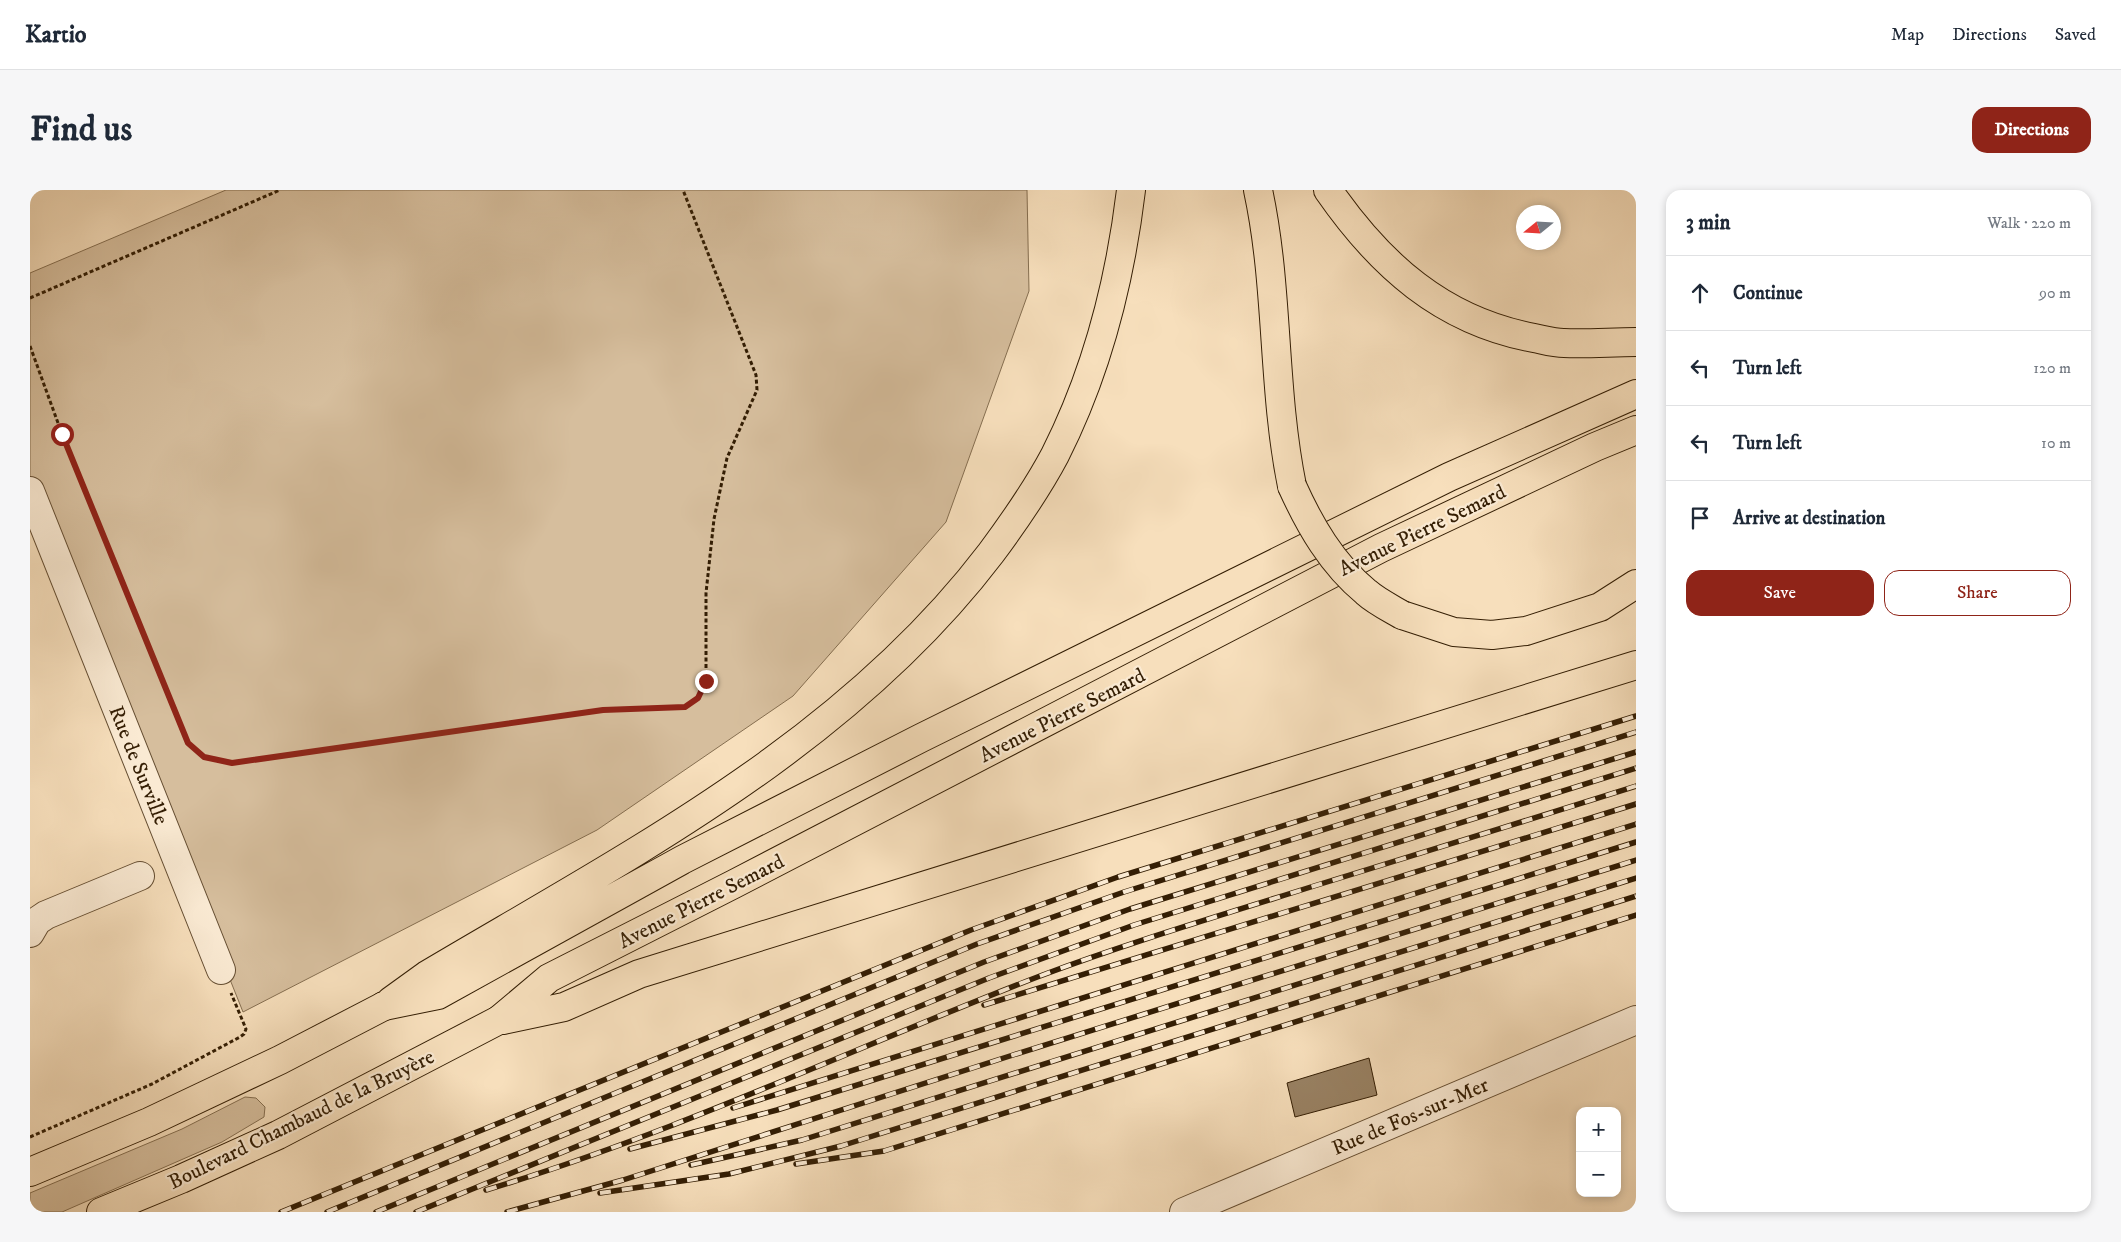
<!DOCTYPE html>
<html lang="en">
<head>
<meta charset="utf-8">
<style>
  :root { --surface:#fff; --page:#f6f6f7; --text:#1f2937; --muted:#747a83; --line:#e0e1e3; --accent:#8f2418 }
  body { margin:0; font-family:"IM FELL DW Pica",serif; background:var(--page); color:var(--text) }
  .controls { position:absolute; right:15px; bottom:15px; display:grid; overflow:hidden; border-radius:10px; box-shadow:0 2px 8px #0003 }
  .controls button { width:45px; height:45px; display:grid; place-items:center; padding:0; border:0; border-bottom:1px solid var(--line); background:var(--surface); color:var(--text); font:25px sans-serif }
  .compass { position:absolute; left:1486px; top:15px; width:45px; height:45px; border-radius:50%; background:var(--surface); box-shadow:0 2px 8px #0003; rotate:252deg }
  .stop { position:absolute; width:15px; height:15px; margin:-11px; border:4px solid #8f2418; border-radius:50%; background:#fff }
  .stop.end { background:#8f2418; border-color:#fff; box-shadow:0 1px 5px #0008 }
  .list { margin:0; padding:0; list-style:none }
  h2 { display:flex; justify-content:space-between; align-items:center; height:65px; margin:0; padding:0 20px; font-size:21px }
  h2 small { font-size:16px; font-weight:400; color:var(--muted) }
  .list li { display:grid; grid-template-columns:32px 1fr auto; gap:15px; align-items:center; box-sizing:border-box; height:75px; padding:0 20px; border-top:1px solid var(--line) }
  .list b { display:block; font-size:19px; white-space:nowrap }
  .list em { font-size:16px; font-style:normal; color:var(--muted) }
  .actions { display:flex; gap:10px; padding:15px 20px }
  .actions a { flex:1; padding:11px 0; border:1px solid var(--accent); border-radius:15px; text-align:center; font-size:18px; color:var(--accent) }
  .actions .main { background:var(--accent); color:#fff }
  .icon { flex:none; width:28px; height:28px; fill:none; stroke:currentColor; stroke-width:2; stroke-linecap:round; stroke-linejoin:round }
  .map { position:relative; flex:none; width:1606px; height:1022px; overflow:hidden; border-radius:15px }
  header { display:flex; align-items:center; gap:30px; box-sizing:border-box; height:70px; padding:0 25px; background:var(--surface); border-bottom:1px solid var(--line) }
  header strong { font-size:24px }
  nav { display:flex; gap:28px; margin-inline-start:auto; font-size:18px }
  .intro { display:flex; align-items:center; justify-content:space-between; box-sizing:border-box; height:120px; padding:0 30px }
  h1 { margin:0; font-size:35px }
  .button { padding:12px 22px; border-radius:15px; background:var(--accent); color:#fff; font-size:18px; font-weight:700 }
  main { display:flex; gap:30px; padding:0 30px }
  aside { flex:1; background:var(--surface); border-radius:15px; box-shadow:0 2px 8px #0003 }
  .map>svg:first-child { display:block }
  .green { fill:#d6be9d; stroke:#856e50 }
  .building { fill:#998264; stroke:#341e04 }
  .lines { fill:none; stroke-linecap:round; stroke-linejoin:round }
  .minor-casing { stroke:#654e32; stroke-width:30 }
  .major-casing { stroke:#341e04; stroke-width:30 }
  .highway-casing { stroke:#341e04; stroke-width:30 }
  .path { stroke:#341e04; stroke-width:3; stroke-dasharray:4 2.5; stroke-linecap:butt }
  .minor { stroke:#faead3; stroke-width:28 }
  .major { stroke:#f7dfbc; stroke-width:28 }
  .highway { stroke:#f7dfbc; stroke-width:28 }
  .rail-casing { stroke:#341e04; stroke-width:5.5 }
  .rail { stroke:#faead3; stroke-width:4; stroke-dasharray:11; stroke-linecap:butt }
  .highway-bridge-casing { stroke:#341e04; stroke-width:30; stroke-linecap:butt }
  .highway-bridge { stroke:#f7dfbc; stroke-width:28 }
  .route { stroke:#8f2418; stroke-width:6 }
  .labels { text-anchor:middle; stroke-width:4.5; stroke-linejoin:round; paint-order:stroke }
  .street-label { font-size:21px; fill:#341e04; stroke:#faead3 }
</style>
</head>
<body>
<header>
<strong>Kartio</strong>
<nav><a>Map</a><a>Directions</a><a>Saved</a></nav>
</header>
<div class="intro"><h1>Find us</h1><a class="button">Directions</a></div>
<main>
<div class="map">
<svg width="1606" height="1022" viewBox="0 0 1606 1022">
  <rect width="100%" height="100%" fill="#f7dfbc"/>
  <filter id="stains"><feTurbulence type="fractalNoise" baseFrequency=".004" numOctaves="4"/><feColorMatrix values="0 0 0 0 .2 0 0 0 0 .09 0 0 0 0 .02 0 0 0 .5 -.17"/></filter>
  <radialGradient id="worn" r=".72"><stop offset=".6" stop-color="#630" stop-opacity="0"/><stop offset="1" stop-color="#630" stop-opacity=".3"/></radialGradient>
  <path class="green" d="M196,0h801l2,101 -83,231 -153,174 -196,134 -354,182 -213,-532v-207z
    M215,907l11,1 9,9 -1,10 -42,25 -160,70h-32v-19l152,-64z"/>
  <path class="building" d="M1339,868l8,37 -82,22 -8,-34z"/>
  <g class="lines">
    <g class="minor-casing">
      <path id="minor" d="M0,301l191,479
        M0,743l7,-12 9,-6 94,-39
        M1154,1022l452,-192"/>
    </g>
    <g class="major-casing">
      <path id="major" d="M0,982l119,-50 131,-62 104,-54
        M71,1022l80,-33 97,-44 221,-115"/>
    </g>
    <g class="highway-casing">
      <path id="highway" d="M1228,0c21,97 14,198 34,296
        M1298,0c52,75 114,131 206,148 10,2 20,5 30,5 24,1 48,-1 72,-1
        M1372,425l52,17 38,3 34,-4 74,-24 36,-23
        M361,811l36,-26c202,-120 419,-231 564,-422 23,-31 46,-64 64,-98 42,-83 65,-173 76,-265
        M354,816l54,-11 244,-135 239,-122 528,-261 187,-83
        M469,830l50,-42 185,-94 647,-336 214,-101 41,-17
        M473,830l61,-13 75,-33 997,-309"/>
    </g>
    <path class="path" d="M0,108l250,-108
      M0,156l32,88 126,309 17,14 27,6 371,-53 82,-3 13,-9 8,-17v-88l8,-74 13,-61 30,-68 -1,-15 -73,-185
      M0,947l122,-53 88,-47 4,-3 2,-5 -15,-36"/>
    <use href="#minor" class="minor"/>
    <use href="#major" class="major"/>
    <use href="#highway" class="highway"/>
    <g class="rail-casing">
      <path id="rail" d="M954,815l652,-201
        M703,918l903,-284
        M600,959l147,-39 859,-268
        M766,974l88,-13 752,-236
        M661,975l111,-25 834,-262
        M456,1000c190,-57 369,-143 554,-214 90,-34 182,-61 274,-90 107,-33 215,-66 322,-100
        M570,1003l129,-19 112,-28 795,-250
        M251,1022l690,-282 147,-53 518,-161
        M297,1022l650,-268 147,-52 512,-160
        M346,1022l608,-250 146,-53 506,-157
        M386,1022l573,-234 145,-53 502,-157
        M477,1022l116,-32 390,-125 623,-195"/>
    </g>
    <use href="#rail" class="rail"/>
    <g class="highway-bridge-casing">
      <path id="highway-bridge" d="M1262,296c18,40 40,78 74,106 10,9 24,16 36,23"/>
    </g>
    <use href="#highway-bridge" class="highway-bridge"/>
  </g>
  <g class="lines">
    <path class="route" d="M32,244l126,309 16,14 28,6 371,-53 82,-3 13,-9 8,-17"/>
  </g>
  <g class="labels">
    <g class="street-label">
      <text transform="translate(1392 340) rotate(-26)" y="7">Avenue Pierre Semard</text>
      <text transform="translate(1032 525) rotate(-27)" y="7">Avenue Pierre Semard</text>
      <text transform="translate(109 575) rotate(68)" y="7">Rue de Surville</text>
      <text transform="translate(671 711) rotate(-27)" y="7">Avenue Pierre Semard</text>
      <text transform="translate(1380 926) rotate(-23)" y="7">Rue de Fos-sur-Mer</text>
      <text transform="translate(271 929) rotate(-26)" y="7">Boulevard Chambaud de la Bruyère</text>
    </g>
  </g>
  <rect width="100%" height="100%" filter="url(#stains)"/>
  <rect width="100%" height="100%" fill="url(#worn)"/>
</svg>
<div class="controls">
<button>+</button>
<button>−</button>
</div>
<svg class="compass" viewBox="-18 -18 36 36"><path d="M0-13l5 13h-10z" fill="#e53935"/><path d="M0 13l5-13h-10z" fill="#747a83"/></svg>
<div class="stop" style="left:32px;top:244px"></div>
<div class="stop end" style="left:676px;top:491px"></div>
</div>
<aside>
<h2>3 min<small>Walk · 220 m</small></h2>
<ul class="list">
<li><svg class="icon" aria-label="ahead" viewBox="0 0 24 24"><path d="M12 20V5M6 11l6-6 6 6"/></svg><div><b>Continue</b></div><em>90 m</em></li>
<li><svg class="icon" aria-label="left" viewBox="0 0 24 24"><path d="M17 20v-9H6M10 6l-5 5 5 5"/></svg><div><b>Turn left</b></div><em>120 m</em></li>
<li><svg class="icon" aria-label="left" viewBox="0 0 24 24"><path d="M17 20v-9H6M10 6l-5 5 5 5"/></svg><div><b>Turn left</b></div><em>10 m</em></li>
<li><svg class="icon" aria-label="arrive" viewBox="0 0 24 24"><path d="M6 21V4h12l-3 4 3 4H6"/></svg><div><b>Arrive at destination</b></div></li>
</ul>
<div class="actions"><a class="main">Save</a><a>Share</a></div>
</aside>
</main>
</body>
</html>
